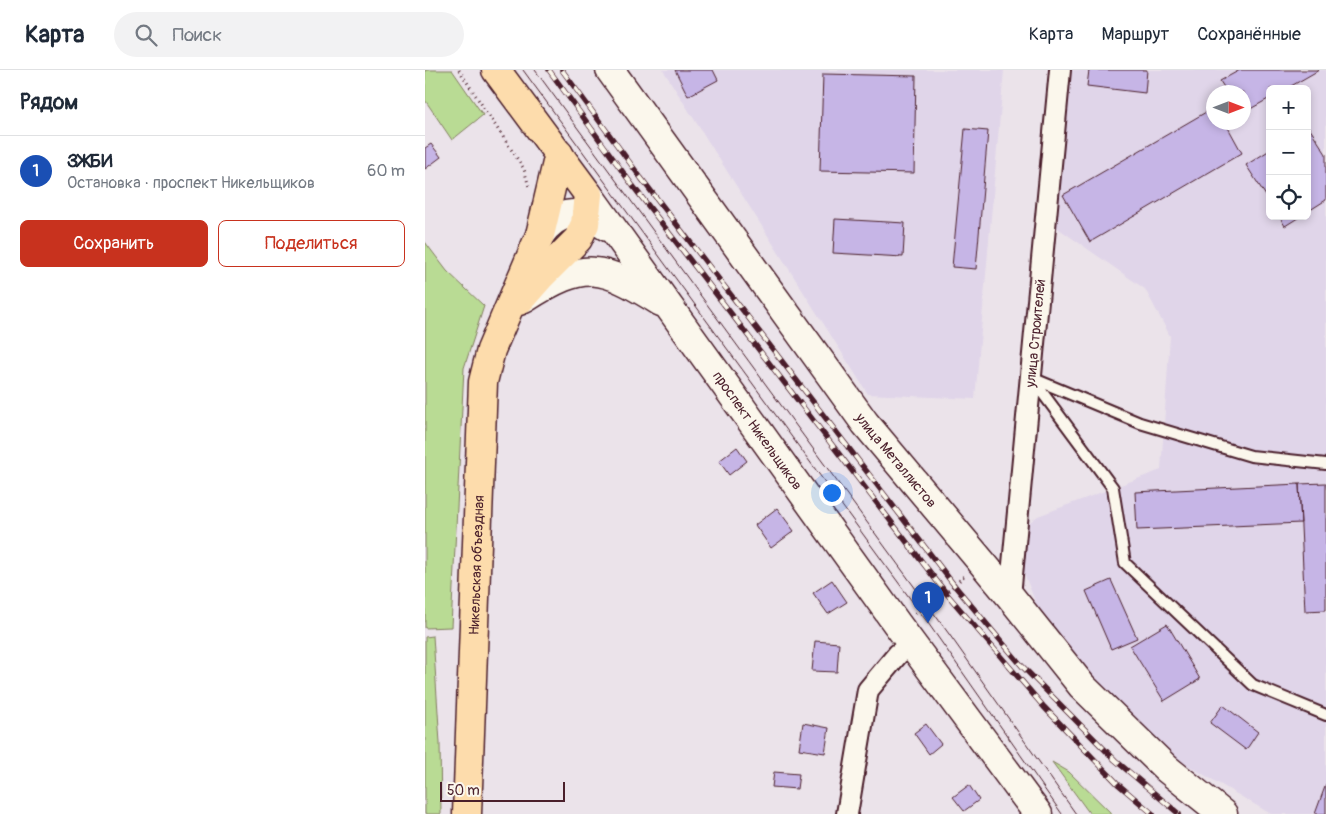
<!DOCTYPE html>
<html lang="ru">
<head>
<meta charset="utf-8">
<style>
  :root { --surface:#fff; --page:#f2f2f3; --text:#1f2937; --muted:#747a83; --line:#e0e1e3; --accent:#c8321e }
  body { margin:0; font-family:Pangolin,sans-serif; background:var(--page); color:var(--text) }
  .controls { position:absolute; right:15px; top:15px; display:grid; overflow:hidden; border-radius:8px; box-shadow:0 2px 8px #0003 }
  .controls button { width:45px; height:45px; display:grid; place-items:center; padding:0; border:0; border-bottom:1px solid var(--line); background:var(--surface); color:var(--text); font:25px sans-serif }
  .compass { position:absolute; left:781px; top:15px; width:45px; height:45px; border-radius:50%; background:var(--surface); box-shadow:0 2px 8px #0003; rotate:90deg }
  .scale { position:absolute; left:15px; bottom:12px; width:125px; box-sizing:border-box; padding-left:5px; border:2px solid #4a1f2b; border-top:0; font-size:14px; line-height:18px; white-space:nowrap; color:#4a1f2b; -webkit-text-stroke:4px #fbf7ec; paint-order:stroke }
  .you { position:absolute; left:406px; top:422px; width:18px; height:18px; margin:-12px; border:4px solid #fff; border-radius:50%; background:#1a73e8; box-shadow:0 0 0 8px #1a73e833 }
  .badge { display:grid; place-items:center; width:32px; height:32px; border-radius:50%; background:var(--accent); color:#fff; font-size:16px; font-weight:700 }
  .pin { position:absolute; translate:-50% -41px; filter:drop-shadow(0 1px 2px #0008) }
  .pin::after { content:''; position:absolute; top:26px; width:18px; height:15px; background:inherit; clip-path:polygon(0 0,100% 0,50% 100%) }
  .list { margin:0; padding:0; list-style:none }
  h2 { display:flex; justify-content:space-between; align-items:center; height:65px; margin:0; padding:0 20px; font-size:21px }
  h2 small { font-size:16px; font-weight:400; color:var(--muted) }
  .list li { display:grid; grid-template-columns:32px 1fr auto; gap:15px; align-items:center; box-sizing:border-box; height:70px; padding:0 20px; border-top:1px solid var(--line) }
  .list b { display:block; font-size:19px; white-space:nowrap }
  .list p { margin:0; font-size:16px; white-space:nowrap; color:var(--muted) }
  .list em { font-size:16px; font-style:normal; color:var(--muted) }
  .actions { display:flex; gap:10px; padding:15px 20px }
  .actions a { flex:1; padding:11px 0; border:1px solid var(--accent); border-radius:8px; text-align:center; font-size:18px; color:var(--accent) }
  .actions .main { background:var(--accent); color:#fff }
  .icon { flex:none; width:28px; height:28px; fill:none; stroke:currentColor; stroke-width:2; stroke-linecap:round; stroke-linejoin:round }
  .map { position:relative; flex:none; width:901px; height:744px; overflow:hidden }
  header { display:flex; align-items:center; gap:30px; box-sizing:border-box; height:70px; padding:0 25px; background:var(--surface); border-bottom:1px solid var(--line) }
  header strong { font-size:24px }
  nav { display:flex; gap:28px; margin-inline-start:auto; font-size:18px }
  .search { width:350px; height:45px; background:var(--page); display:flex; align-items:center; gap:12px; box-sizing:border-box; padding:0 18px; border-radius:28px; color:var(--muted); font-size:19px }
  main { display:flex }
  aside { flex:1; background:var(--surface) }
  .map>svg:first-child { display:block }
  .built { fill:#e0d5e9; fill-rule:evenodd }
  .green { fill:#b9db94; stroke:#827d60 }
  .building { fill:#c6b5e6; stroke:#4a1f2b }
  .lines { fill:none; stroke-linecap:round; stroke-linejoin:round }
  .lane-casing { stroke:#4a1f2b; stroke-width:14 }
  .street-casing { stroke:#4a1f2b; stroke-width:24 }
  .secondary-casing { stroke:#4a1f2b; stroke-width:31 }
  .primary-casing { stroke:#4a1f2b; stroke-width:31 }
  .path { stroke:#4a1f2b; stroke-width:3; stroke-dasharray:1 4; stroke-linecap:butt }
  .lane { stroke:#fbf7ec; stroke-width:10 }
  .street { stroke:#fbf7ec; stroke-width:20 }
  .secondary { stroke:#fbf7ec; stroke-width:28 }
  .primary { stroke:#fddcac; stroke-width:28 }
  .tram { stroke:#4a1f2b; stroke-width:1 }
  .rail-casing { stroke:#4a1f2b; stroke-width:5.5 }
  .rail { stroke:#fbf7ec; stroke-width:4; stroke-dasharray:11; stroke-linecap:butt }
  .labels { text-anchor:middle; stroke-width:5; stroke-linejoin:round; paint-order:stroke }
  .street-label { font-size:14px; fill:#4a1f2b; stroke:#fbf7ec }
</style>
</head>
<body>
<header>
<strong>Карта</strong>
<div class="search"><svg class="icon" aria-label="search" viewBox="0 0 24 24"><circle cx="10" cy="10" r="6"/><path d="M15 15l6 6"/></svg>Поиск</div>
<nav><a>Карта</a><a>Маршрут</a><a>Сохранённые</a></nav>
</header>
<main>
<aside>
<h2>Рядом<small></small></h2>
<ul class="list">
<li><span class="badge" style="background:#1a4fb4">1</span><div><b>ЗЖБИ</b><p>Остановка · проспект Никельщиков</p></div><em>60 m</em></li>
</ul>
<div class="actions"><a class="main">Сохранить</a><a>Поделиться</a></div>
</aside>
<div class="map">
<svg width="901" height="744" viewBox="0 0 901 744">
  <rect width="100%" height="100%" fill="#ebe3ea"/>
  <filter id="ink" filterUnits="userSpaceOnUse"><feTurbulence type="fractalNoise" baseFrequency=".02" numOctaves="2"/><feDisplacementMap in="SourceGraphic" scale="10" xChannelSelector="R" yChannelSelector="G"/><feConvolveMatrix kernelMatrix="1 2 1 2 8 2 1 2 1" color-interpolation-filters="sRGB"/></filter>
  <g filter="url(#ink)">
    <path class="built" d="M238,0h341l-29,329 -107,-5z
      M640,0h261v744h-55l-116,-68 -106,-109 -39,-100 28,-21 123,-46 9,-134 -25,-47 -96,-67zM845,19h37v127h-37zM788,22h30v30h-30z"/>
    <path class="green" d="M0,0h27l31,45 -31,25 -27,-40z
      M0,172l22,29 37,35 -20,62 -13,259 -26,1z
      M8,566l7,107 1,71h-16v-177z
      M627,692l17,10 43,42h-22z"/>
    <path class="building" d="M250,0h38l5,10 -30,16z
      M664,0h58l-2,23 -58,-7z
      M815,0h79l-33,19h-16v9l-27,15v-21h-16l-7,-11z
      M398,4l93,2 -2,97 -94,-2z
      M788,38v14h12l17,31 -152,89 -27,-47z
      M883,56l18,28v46l-19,12z
      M540,59l23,2 -12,138 -24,-2z
      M6,74l10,13 -16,12v-21z
      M845,80v52l-24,-37z
      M854,146h22l-16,10z
      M410,149l70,4 -2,34 -70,-4z
      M312,377l10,14 -18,14 -10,-14z
      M901,413v127l-21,1 -6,-127z
      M874,414l2,39 -164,7 -2,-38z
      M352,438l17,23 -23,17 -16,-23z
      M407,510l15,22 -19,12 -15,-21z
      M686,510l26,58 -26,11 -25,-58z
      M742,554l33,55 -36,22 -34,-55z
      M390,571l24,2 -2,29 -25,-1z
      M798,635l35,27 -12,18 -36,-27z
      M378,653l26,5 -4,25 -26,-4z
      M501,654l15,20 -12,10 -15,-21z
      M349,702l25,2 -2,15 -25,-2z
      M901,714v30h-11z
      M544,715l10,15 -15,11 -11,-14z"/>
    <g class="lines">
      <g class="lane-casing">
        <path id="lane" d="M607,308l108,45 111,33 75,8
          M608,310l80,108 12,75 128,122 73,30"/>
      </g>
      <g class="street-casing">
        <g id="street">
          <path id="s1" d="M585,526l50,-526"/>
          <path d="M422,744l21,-124 30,-36 14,-10"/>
        </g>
      </g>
      <g class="secondary-casing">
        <g id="secondary">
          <path id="s2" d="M185,0l255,353 145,173 72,90 85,83 56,45"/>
          <path id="s3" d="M163,124l309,430 141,190"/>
          <path d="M115,165c19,-27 42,-26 67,-8"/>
          <path d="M99,229c62,-40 77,-34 137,3"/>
        </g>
      </g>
      <g class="primary-casing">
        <g id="primary">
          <path d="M71,0l92,124 -3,30 -7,15 -37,37 -22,25"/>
          <path id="s4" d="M42,744l16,-432 8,-32 49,-115 19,-81"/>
        </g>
      </g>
      <path class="path" d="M34,0l65,99 5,18
        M490,543l31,-20 19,-18"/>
      <use href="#lane" class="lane"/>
      <use href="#street" class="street"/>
      <use href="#secondary" class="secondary"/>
      <use href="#primary" class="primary"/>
      <path class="tram" d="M98,0l405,553 134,191
        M110,0l414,564 127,180"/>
      <g class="rail-casing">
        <path id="rail" d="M124,0l84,116 313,407 98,114 75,78 34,29
          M137,0l79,108 313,407 68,81 93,94 64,54"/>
      </g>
      <use href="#rail" class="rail"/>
    </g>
  </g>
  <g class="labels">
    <g class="street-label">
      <text dy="5" stroke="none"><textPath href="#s1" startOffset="264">улица Строителей</textPath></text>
      <text dy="5" stroke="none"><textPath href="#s3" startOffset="291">проспект Никельщиков</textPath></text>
      <text dy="5" stroke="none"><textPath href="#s2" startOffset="484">улица Металлистов</textPath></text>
      <text dy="5" stroke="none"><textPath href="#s4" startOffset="249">Никельская объездная</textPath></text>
    </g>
  </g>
</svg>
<div class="controls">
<button>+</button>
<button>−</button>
<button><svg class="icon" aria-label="locate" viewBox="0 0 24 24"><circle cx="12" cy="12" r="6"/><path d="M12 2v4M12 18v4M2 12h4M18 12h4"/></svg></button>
</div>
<svg class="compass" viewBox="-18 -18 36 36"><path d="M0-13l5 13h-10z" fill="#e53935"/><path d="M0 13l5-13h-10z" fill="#747a83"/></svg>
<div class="scale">50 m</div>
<div class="you"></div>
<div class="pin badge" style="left:503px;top:553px;background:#1a4fb4">1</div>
</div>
</main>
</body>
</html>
